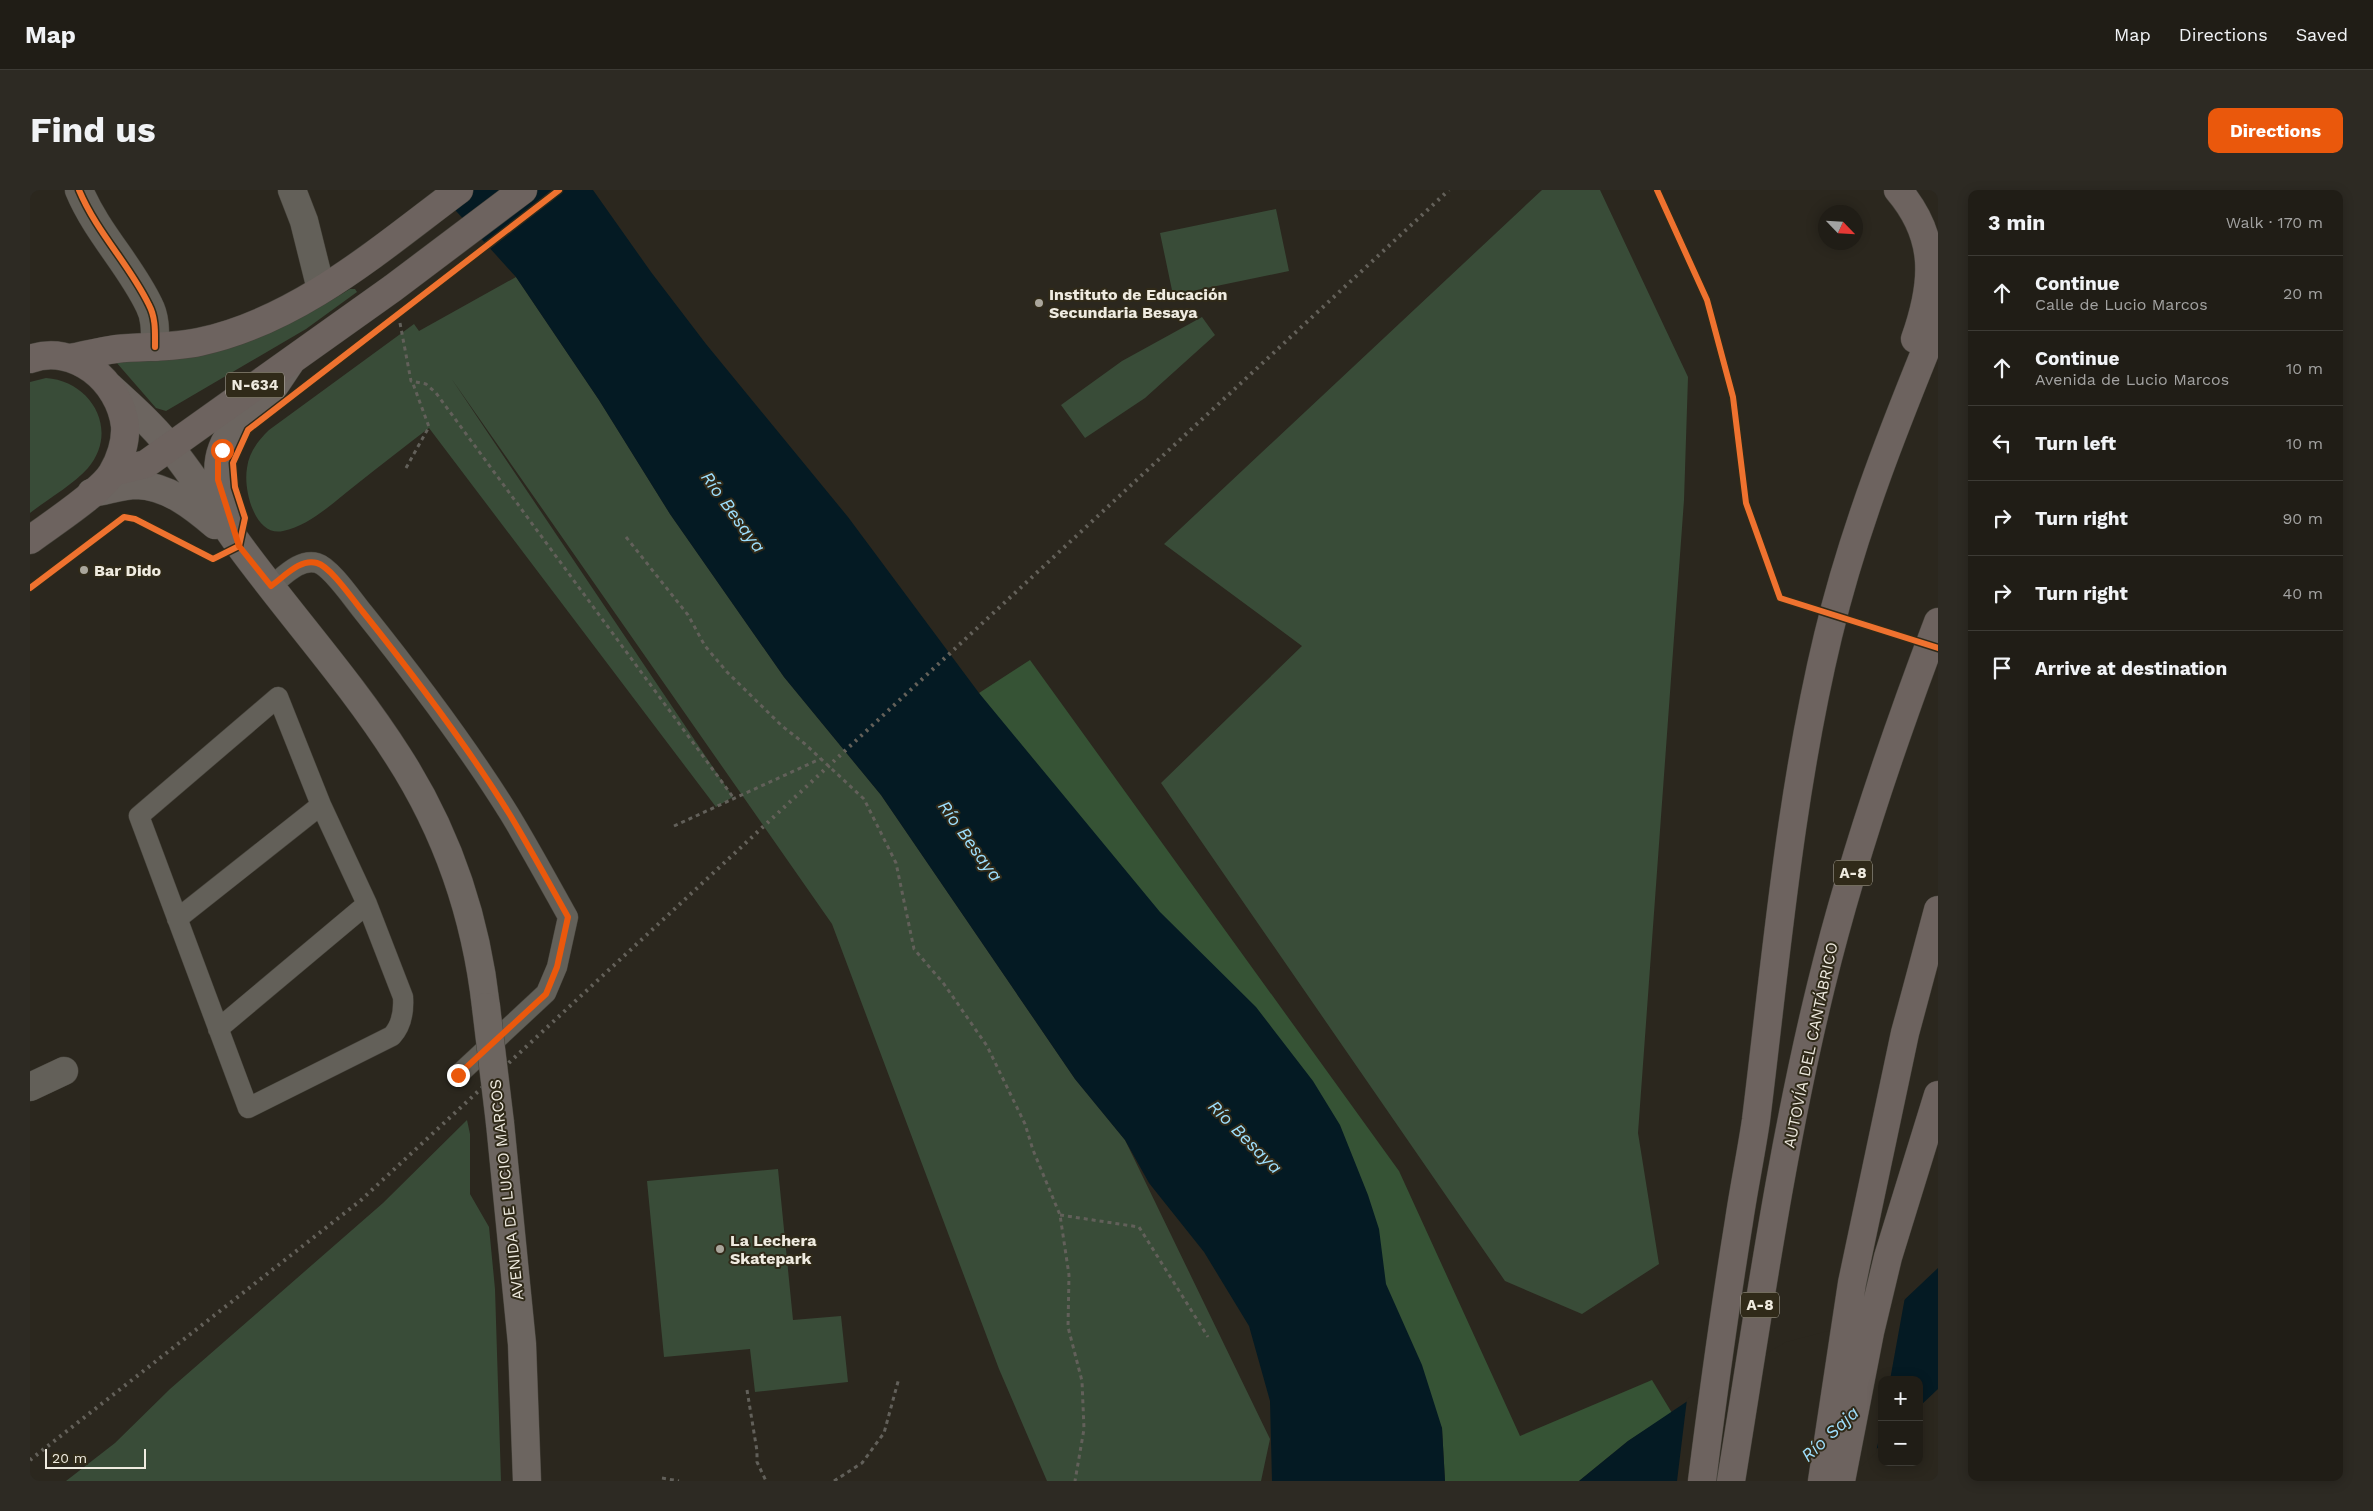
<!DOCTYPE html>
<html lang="en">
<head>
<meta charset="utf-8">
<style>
  :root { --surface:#201d16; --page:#2d2a23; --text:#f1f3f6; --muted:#a2a2a1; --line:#3d3b35; --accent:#ea580c }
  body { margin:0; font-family:"Work Sans",sans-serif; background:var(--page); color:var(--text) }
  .controls { position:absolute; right:15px; bottom:15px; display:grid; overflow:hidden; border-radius:10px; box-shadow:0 2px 12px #0003 }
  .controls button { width:45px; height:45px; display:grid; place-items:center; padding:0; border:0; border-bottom:1px solid var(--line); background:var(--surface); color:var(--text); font:25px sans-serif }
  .compass { position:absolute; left:1788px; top:15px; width:45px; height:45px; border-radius:50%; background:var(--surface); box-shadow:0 2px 12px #0003; rotate:115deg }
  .scale { position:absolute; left:15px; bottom:12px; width:101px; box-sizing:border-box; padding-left:5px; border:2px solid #efebe0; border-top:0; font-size:14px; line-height:18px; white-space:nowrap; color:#efebe0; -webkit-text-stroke:4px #302a19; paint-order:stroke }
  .stop { position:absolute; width:15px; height:15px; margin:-11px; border:4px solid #ea580c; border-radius:50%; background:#fff }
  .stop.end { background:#ea580c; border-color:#fff; box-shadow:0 1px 5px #0008 }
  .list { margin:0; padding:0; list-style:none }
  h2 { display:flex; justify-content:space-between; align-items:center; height:65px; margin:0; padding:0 20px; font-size:21px }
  h2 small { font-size:16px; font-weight:400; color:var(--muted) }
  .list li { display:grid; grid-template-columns:32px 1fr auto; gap:15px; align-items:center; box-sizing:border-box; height:75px; padding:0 20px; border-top:1px solid var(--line) }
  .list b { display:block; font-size:19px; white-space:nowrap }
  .list p { margin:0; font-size:16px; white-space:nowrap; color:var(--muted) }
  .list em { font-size:16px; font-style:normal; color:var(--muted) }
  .icon { flex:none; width:28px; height:28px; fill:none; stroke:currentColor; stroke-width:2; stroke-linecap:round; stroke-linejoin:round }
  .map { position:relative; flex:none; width:1908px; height:1291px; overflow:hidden; border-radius:10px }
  header { display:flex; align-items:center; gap:30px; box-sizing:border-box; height:70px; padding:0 25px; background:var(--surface); border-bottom:1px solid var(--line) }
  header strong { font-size:24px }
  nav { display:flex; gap:28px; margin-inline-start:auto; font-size:18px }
  .intro { display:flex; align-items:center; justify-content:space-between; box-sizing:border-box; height:120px; padding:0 30px }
  h1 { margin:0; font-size:35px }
  .button { padding:12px 22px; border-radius:10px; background:var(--accent); color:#fff; font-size:18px; font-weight:700 }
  main { display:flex; gap:30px; padding:0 30px }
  aside { flex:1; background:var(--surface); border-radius:10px; box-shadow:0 2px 12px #0003 }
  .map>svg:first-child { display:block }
  .green { fill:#394c38 }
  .forest { fill:#365335 }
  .water { fill:#041a23 }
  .pier { fill:#2b271e }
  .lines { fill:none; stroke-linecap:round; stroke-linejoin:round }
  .lane-casing { stroke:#47443c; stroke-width:21 }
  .street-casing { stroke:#47443c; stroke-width:29 }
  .primary-casing { stroke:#47443c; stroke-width:29 }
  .highway-casing { stroke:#47443c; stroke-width:29 }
  .path { stroke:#62605a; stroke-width:3; stroke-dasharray:4 4; stroke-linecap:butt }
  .lane { stroke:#636059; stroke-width:20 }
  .street { stroke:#636059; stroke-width:28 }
  .primary { stroke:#6c6560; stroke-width:28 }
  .highway { stroke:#6d635f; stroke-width:28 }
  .rail { stroke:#64615a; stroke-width:4; stroke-dasharray:2.5 5; stroke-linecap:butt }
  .primary-bridge-casing { stroke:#47443c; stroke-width:29; stroke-linecap:butt }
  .primary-bridge { stroke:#6c6560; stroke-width:28 }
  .cycleway-casing { stroke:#302a19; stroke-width:9 }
  .cycleway { stroke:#ef722f; stroke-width:6 }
  .route { stroke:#ea580c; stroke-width:6 }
  .poi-dot { fill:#aaa69c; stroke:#302a19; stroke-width:2 }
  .labels { text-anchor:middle; stroke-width:4; stroke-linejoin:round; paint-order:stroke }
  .shield { fill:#302a19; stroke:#b6b1a4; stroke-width:1 }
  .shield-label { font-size:15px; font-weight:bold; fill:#efebe0 }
  .poi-label { font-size:16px; font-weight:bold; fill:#efebe0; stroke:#302a19; text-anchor:start }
  .street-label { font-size:16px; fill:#efebe0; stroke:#302a19 }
  .water-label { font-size:18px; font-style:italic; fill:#9edffd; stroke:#302a19 }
</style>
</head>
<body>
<header>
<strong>Map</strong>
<nav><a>Map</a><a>Directions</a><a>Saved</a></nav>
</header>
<div class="intro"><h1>Find us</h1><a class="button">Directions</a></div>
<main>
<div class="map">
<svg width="1908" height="1291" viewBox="0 0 1908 1291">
  <rect width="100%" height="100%" fill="#2b271e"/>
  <path class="green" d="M1512,0h58l88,187 -4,123 -46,633 21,131 -77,50 -77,-33 -344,-498 141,-137 -138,-102z
    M1246,19l13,62 -116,24 -13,-62z
    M486,87l83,123 71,114 114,163 97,118 194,284 50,61 145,299 -9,42h-214l-48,-112 -167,-445 -381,-546 282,419 -17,10 -287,-379c-24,18 -48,37 -72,56 -22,17 -46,41 -74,47 -28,6 -40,-41 -36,-63 2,-16 11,-27 22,-38l145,-106 5,7z
    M320,99h5l2,3 -51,37 -140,82 -10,-3 -40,-46c28,-1 56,-2 84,-8 52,-9 105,-38 150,-65z
    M1172,127l13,18 -70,63 -60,40 -24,-33 61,-44z
    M16,188c45,3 74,52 42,90 -14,16 -40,31 -58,45v-131z
    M437,930l3,14v60l19,33 6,62 6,192h-435l49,-38 55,-54 213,-186z
    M748,979l15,151 48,-4 7,66 -93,10 -5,-43 -86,8 -17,-176z"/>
  <path class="forest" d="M1000,470l369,511 121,265 132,-56 20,33 -44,28 -49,40h-134l-3,-53 -463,-735z"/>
  <path class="water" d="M407,0h156l58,82 55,72 142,173 131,176 181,219 96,95 57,74 27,44 28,70 11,34 7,55 36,81 20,63 3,53h-173l-2,-80 -21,-75 -45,-74 -55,-69 -24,-43 -50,-61 -194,-284 -97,-118 -114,-163 -71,-114 -83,-123z
    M1908,1078v121l-19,18v-27h-37v64l-41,37h-262l49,-40 70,-47 185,-74z"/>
  <path class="pier" d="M1875,1107l-15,83h-8v43l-6,30 -32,28h-167l10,-82 99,-57 95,-25z"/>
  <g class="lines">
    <g class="lane-casing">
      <path id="lane" d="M241,396c13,-10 29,-28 46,-23 14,4 36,37 46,49 52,65 103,132 147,203 20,33 39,68 58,102l-11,50 -11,26 -88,82
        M248,507l43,108 46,99 36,93c1,15 -1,28 -11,39l-144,72 -109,-292z
        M147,729l144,-114
        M188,839l149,-125"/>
    </g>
    <g class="street-casing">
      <path id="street" d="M49,0c18,43 51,75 70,115 7,13 6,28 6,42
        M262,0l12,31 17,68
        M0,897l34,-16"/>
    </g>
    <g class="primary-casing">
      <path id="primary" d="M80,197c21,19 41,37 59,59 26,31 46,66 70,99 52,71 112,137 159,211 49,76 78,162 88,251
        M61,303c15,-2 32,-8 46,-8 31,1 57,22 78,40
        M199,326c-11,-33 -19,-58 5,-88 8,-10 20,-17 29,-27 10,-11 18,-25 27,-38
        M470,933l22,221 5,137"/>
    </g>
    <g class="highway-casing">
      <path id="highway" d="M1868,0c40,47 37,92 17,149
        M41,168c15,-3 30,-7 45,-9 27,-3 56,-1 83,-7 99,-21 181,-93 260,-152
        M0,169c44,-16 90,22 95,67 1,16 -5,34 -13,47 -11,19 -62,52 -82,67
        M83,282l33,-8 247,-176 130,-98
        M1672,1291c11,-87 23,-174 37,-260 5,-34 12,-67 17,-101 20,-161 34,-326 72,-484 26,-109 68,-213 110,-316
        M1701,1291c27,-165 50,-332 90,-495 30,-123 72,-246 117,-364
        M1792,1291l30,-198 53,-250 33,-123
        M1811,1291l29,-149 18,-75 50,-162"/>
    </g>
    <path class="path" d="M370,133l11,58 15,3 10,9 297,404
      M376,278l23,-41 -17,-46
      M596,347l62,78 17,31 22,26 55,54 23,18 59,55 32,64 18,86 30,35 43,62 38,78 8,26 27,65 9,60 -1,52 14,54 2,48 -9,52
      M644,636l146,-67
      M1030,1025l79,12 69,110
      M717,1200l10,61v11l9,19
      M632,1288l17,3
      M804,1291l28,-18 22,-30 15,-55"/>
    <use href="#lane" class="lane"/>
    <use href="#street" class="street"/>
    <use href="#primary" class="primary"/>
    <use href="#highway" class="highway"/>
    <path class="rail" d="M0,1270l330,-259 1089,-1011"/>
    <g class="primary-bridge-casing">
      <path id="primary-bridge" d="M456,817l14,116"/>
    </g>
    <use href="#primary-bridge" class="primary-bridge"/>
    <g class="cycleway-casing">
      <path id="cycleway" d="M49,0c18,43 51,75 70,115 7,13 6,28 6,42
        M1627,0l50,110 26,97 13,106 34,95 158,50
        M0,398l94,-71 11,2 78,40 26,-13 6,-28 -10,-31 -2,-24 15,-33 311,-240"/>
    </g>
    <use href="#cycleway" class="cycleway"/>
  </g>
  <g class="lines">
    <path class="route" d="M192,260l-4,11v19l21,66 32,40c13,-9 29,-28 46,-23 14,4 36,37 46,49 52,65 103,132 147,203 20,33 39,68 58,102l-11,50 -11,27 -88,81"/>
  </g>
  <g class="poi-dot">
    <circle cx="1009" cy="113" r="5"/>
    <circle cx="54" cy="380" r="5"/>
    <circle cx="690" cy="1059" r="5"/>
  </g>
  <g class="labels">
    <g class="shield">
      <rect x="196" y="182.5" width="58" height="25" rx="4"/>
      <rect x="1804" y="670.5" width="38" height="25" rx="4"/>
      <rect x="1711" y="1102.5" width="38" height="25" rx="4"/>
    </g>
    <g class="shield-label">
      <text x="225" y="200">N-634</text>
      <text x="1823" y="688">A-8</text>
      <text x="1730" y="1120">A-8</text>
    </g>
    <g class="poi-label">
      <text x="1019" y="110">Instituto de Educación<tspan x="1019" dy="18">Secundaria Besaya</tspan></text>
      <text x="64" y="386">Bar Dido</text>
      <text x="700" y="1056">La Lechera<tspan x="700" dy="18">Skatepark</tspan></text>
    </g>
    <g class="street-label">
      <text transform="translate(1780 855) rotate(-78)" y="6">AUTOVÍA DEL CANTÁBRICO</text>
      <text transform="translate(476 1000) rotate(-96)" y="6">AVENIDA DE LUCIO MARCOS</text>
    </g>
    <g class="water-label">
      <text transform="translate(703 322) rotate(54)" y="6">Río Besaya</text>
      <text transform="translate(940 651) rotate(54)" y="6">Río Besaya</text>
      <text transform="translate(1215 947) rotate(45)" y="6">Río Besaya</text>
      <text transform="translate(1800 1244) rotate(-43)" y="6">Río Saja</text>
    </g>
  </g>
</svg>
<div class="controls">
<button>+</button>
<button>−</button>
</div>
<svg class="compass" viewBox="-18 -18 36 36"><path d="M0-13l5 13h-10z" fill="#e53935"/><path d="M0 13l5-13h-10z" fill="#a2a2a1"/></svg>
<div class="scale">20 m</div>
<div class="stop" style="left:192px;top:260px"></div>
<div class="stop end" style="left:428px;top:885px"></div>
</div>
<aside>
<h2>3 min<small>Walk · 170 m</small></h2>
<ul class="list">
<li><svg class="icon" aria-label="ahead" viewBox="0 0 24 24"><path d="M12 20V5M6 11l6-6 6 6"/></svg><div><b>Continue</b><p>Calle de Lucio Marcos</p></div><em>20 m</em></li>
<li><svg class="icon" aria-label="ahead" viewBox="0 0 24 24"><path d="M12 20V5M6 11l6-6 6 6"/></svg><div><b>Continue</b><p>Avenida de Lucio Marcos</p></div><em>10 m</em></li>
<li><svg class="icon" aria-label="left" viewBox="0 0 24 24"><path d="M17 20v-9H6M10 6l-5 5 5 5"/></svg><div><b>Turn left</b></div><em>10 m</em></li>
<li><svg class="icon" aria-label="right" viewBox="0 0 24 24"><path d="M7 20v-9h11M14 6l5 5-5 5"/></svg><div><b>Turn right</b></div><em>90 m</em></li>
<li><svg class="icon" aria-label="right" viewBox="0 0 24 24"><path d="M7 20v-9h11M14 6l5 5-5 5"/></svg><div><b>Turn right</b></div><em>40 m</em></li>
<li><svg class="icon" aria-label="arrive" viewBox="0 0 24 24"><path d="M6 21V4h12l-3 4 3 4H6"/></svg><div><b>Arrive at destination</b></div></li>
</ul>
</aside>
</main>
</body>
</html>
